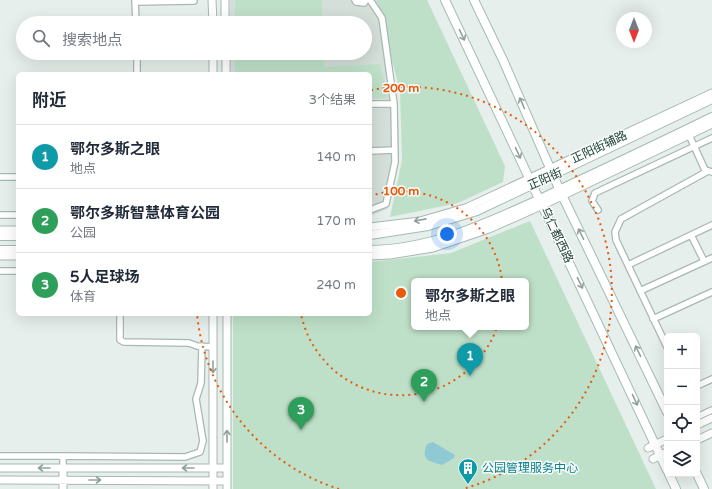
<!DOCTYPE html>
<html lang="zh">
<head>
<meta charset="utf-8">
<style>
  :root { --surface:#fff; --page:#f2f2f3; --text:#1f2937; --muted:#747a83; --line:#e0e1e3; --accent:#7f5249 }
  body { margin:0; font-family:"Varela Round","Noto Sans SC",sans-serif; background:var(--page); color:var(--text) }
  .controls { position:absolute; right:12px; bottom:12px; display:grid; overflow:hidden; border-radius:6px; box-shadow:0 4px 16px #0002 }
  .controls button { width:36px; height:36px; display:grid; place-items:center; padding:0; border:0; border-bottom:1px solid var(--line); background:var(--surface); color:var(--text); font:20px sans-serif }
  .compass { position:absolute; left:616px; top:12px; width:36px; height:36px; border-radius:50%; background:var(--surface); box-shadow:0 4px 16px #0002; rotate:180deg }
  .you { position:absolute; left:447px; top:234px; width:14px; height:14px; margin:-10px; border:3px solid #fff; border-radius:50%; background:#1a73e8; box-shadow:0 0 0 6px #1a73e833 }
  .badge { display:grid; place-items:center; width:26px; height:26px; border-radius:50%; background:var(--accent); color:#fff; font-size:13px; font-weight:700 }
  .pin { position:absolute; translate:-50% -33px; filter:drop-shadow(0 1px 2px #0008) }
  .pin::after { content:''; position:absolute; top:21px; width:14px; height:12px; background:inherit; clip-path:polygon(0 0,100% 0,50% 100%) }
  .popup { position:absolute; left:411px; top:278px; width:118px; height:52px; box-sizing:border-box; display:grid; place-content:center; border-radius:6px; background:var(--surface); filter:drop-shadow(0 1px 3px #0005); font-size:13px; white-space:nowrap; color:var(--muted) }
  .popup b { font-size:15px; color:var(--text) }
  .popup::after { content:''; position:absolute; left:50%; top:100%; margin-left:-8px; border:8px solid transparent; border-top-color:var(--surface) }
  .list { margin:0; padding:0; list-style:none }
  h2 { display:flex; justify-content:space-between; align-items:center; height:52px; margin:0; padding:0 16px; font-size:17px }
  h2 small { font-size:13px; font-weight:400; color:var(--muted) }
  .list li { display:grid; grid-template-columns:26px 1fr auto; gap:12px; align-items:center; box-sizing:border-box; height:64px; padding:0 16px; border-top:1px solid var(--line) }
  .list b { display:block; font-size:15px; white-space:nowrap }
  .list p { margin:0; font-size:13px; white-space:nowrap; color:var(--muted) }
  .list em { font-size:13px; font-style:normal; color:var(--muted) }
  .icon { flex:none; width:22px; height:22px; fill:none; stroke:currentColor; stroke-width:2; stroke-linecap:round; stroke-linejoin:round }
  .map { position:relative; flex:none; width:712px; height:489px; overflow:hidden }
  .search { position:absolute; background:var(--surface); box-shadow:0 4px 16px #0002; left:16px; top:16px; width:356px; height:44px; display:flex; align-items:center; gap:10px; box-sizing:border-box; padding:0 14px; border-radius:22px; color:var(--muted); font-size:15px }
  .panel { position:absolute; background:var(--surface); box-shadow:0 4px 16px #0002; left:16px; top:72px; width:356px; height:244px; border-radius:6px }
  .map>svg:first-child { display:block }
  .built { fill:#d4dfda }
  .green { fill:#bfe0c8; fill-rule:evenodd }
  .water { fill:#8ec9d4 }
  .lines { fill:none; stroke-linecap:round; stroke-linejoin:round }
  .minor-casing { stroke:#a8b8b2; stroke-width:8 }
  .tertiary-casing { stroke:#a8b8b2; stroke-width:9 }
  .secondary-casing { stroke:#a4bbb3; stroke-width:10 }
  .minor { stroke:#fff; stroke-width:5.5 }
  .tertiary { stroke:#fff; stroke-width:7 }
  .secondary { stroke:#fff; stroke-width:8 }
  .oneway { stroke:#92a09c }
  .ring { fill:none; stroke:#e8590c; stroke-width:2; stroke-dasharray:2 4 }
  .labels { text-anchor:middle; stroke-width:3; stroke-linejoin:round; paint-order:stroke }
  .street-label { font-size:12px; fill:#24423a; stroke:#f7fbf9 }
  .culture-label { font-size:12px; fill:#0d838f; stroke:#f7fbf9; text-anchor:start }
  .centre { fill:#e8590c; stroke:#f7fbf9; stroke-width:2 }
  .ring-label { font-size:12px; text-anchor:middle; font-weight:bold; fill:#e8590c; stroke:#f7fbf9; stroke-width:3; stroke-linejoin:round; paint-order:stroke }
</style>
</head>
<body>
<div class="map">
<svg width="712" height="489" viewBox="0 0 712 489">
  <rect width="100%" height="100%" fill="#e6efeb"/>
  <path class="built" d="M230,0h148l3,8 13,73 4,37 1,43 -12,48 -17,7v-142h-139l-1,-21h135v-30h-135z"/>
  <path class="green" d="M235,0h87v23h-87z
    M377,0h50l78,166 -2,16 -45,21 -68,14 12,-57 -2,-68z
    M235,53h88l1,14 56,-3 8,34h-18v-24h-135z
    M530,221l126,268h-423v-175h137v-52l81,-9zM414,281h112v46h-112z"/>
  <path class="water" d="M433,442l22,13 -1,3 -12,7c-12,-4 -22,-4 -15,-21z"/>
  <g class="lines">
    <g class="minor-casing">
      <path id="minor" d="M135,0l1,23
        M355,0l1,2 8,1 2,-3
        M370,0l12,18 12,86 1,58 -9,42 -16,6
        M136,2l58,-1
        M137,53v21
        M370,104h24
        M689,135l16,35 7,2
        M370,151l25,-1
        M0,177h18
        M598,210l-6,-9 3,-8 117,-55
        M0,215h18
        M691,235l13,26
        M628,265l84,-40
        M0,271h18
        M640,291l72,-33
        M120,314v26l4,2 65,1 8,3 16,1
        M653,319l59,-27
        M667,347l-51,-107 -1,-8 6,-13 87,-48
        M697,386l15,-7
        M697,417l15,-7
        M0,456h63v12
        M63,456l122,1 15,-5 3,-11 -7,-42 5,-16 1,-37"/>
    </g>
    <g class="tertiary-casing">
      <path id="tertiary" d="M212,0l1,23
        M225,0v23
        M213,53v21
        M226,53v21
        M370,227l50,-6 48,-14 244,-114
        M0,230h18
        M0,256h18
        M370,256l20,-1 43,-7 56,-19 54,-24 169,-81
        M213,314v175
        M227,314v175
        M697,425l15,-7
        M697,440l15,-7
        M648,448l19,-9
        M653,459l14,-7
        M0,468h227
        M0,480l227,1
        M63,489v-21"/>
    </g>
    <g class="secondary-casing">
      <path id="secondary" d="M445,0l222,470
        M474,0l29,60 57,131 107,221
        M370,235l58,-9 49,-15 235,-112
        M0,236h18
        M0,250h18
        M370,250c62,-1 115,-26 170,-51 57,-27 115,-54 172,-82
        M669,474l7,15
        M697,474l7,15"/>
    </g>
    <use href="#minor" class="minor"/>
    <use href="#tertiary" class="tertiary"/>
    <use href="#secondary" class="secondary"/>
  </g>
  <defs><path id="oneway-shaft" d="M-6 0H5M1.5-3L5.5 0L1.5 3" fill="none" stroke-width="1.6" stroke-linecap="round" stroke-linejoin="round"/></defs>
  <g class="oneway">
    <use href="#oneway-shaft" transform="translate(462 35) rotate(65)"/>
    <use href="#oneway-shaft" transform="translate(522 103) rotate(-114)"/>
    <use href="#oneway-shaft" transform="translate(518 153) rotate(65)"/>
    <use href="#oneway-shaft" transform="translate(420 220) rotate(169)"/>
    <use href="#oneway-shaft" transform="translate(581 234) rotate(-116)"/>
    <use href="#oneway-shaft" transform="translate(580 283) rotate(65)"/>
    <use href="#oneway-shaft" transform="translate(638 351) rotate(-116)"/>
    <use href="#oneway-shaft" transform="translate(213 367) rotate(90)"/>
    <use href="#oneway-shaft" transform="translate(635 400) rotate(65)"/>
    <use href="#oneway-shaft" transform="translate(227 436) rotate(-90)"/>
    <use href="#oneway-shaft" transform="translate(44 468) rotate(180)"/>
    <use href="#oneway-shaft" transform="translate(188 468) rotate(180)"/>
    <use href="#oneway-shaft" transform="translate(95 480)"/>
  </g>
  <g class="ring">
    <path d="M370 196A102 102 0 1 1 301 314"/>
    <path d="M339 489A205 205 0 0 1 197 314M371 90A205 205 0 0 1 463 489"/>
  </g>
  <defs>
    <g id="building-pin" transform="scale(1)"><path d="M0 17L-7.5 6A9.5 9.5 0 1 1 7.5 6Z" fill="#0f9aa8" stroke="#f7fbf9"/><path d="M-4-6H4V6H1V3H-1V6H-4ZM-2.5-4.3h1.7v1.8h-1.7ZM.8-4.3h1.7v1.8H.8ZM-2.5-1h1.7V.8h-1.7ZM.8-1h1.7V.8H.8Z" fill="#fff"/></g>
  </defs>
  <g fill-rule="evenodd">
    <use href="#building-pin" x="468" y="468"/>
  </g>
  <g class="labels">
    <g class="street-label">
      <text transform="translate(599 147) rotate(-25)" y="4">正阳街辅路</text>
      <text transform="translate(545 179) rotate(-23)" y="4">正阳街</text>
      <text transform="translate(557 235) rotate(65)" y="4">乌仁都西路</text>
    </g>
    <g class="culture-label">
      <text x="482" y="472">公园管理服务中心</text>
    </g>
  </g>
  <circle cx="401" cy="293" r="6" class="centre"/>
  <g class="ring-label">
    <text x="401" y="92">200 m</text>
    <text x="401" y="195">100 m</text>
  </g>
</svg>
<div class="controls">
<button>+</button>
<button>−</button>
<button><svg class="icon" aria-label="locate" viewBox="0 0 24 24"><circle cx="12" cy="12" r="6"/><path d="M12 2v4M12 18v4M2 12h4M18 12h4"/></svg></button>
<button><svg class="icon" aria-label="layers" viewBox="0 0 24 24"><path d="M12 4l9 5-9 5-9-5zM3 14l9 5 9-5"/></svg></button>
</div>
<svg class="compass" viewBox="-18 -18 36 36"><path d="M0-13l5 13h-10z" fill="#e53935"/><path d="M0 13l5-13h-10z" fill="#747a83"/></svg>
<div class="you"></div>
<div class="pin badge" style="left:470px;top:376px;background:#0f9aa8">1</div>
<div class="popup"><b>鄂尔多斯之眼</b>地点</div>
<div class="pin badge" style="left:424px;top:402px;background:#2e9e5b">2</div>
<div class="pin badge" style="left:301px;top:430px;background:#2e9e5b">3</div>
<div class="search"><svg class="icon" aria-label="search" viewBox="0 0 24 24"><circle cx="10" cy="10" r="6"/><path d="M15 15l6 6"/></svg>搜索地点</div>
<section class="panel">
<h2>附近<small>3个结果</small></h2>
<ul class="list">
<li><span class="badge" style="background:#0f9aa8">1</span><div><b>鄂尔多斯之眼</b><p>地点</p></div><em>140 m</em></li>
<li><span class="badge" style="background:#2e9e5b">2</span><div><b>鄂尔多斯智慧体育公园</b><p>公园</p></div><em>170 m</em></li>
<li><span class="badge" style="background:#2e9e5b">3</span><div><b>5人足球场</b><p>体育</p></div><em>240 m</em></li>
</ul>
</section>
</div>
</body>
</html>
